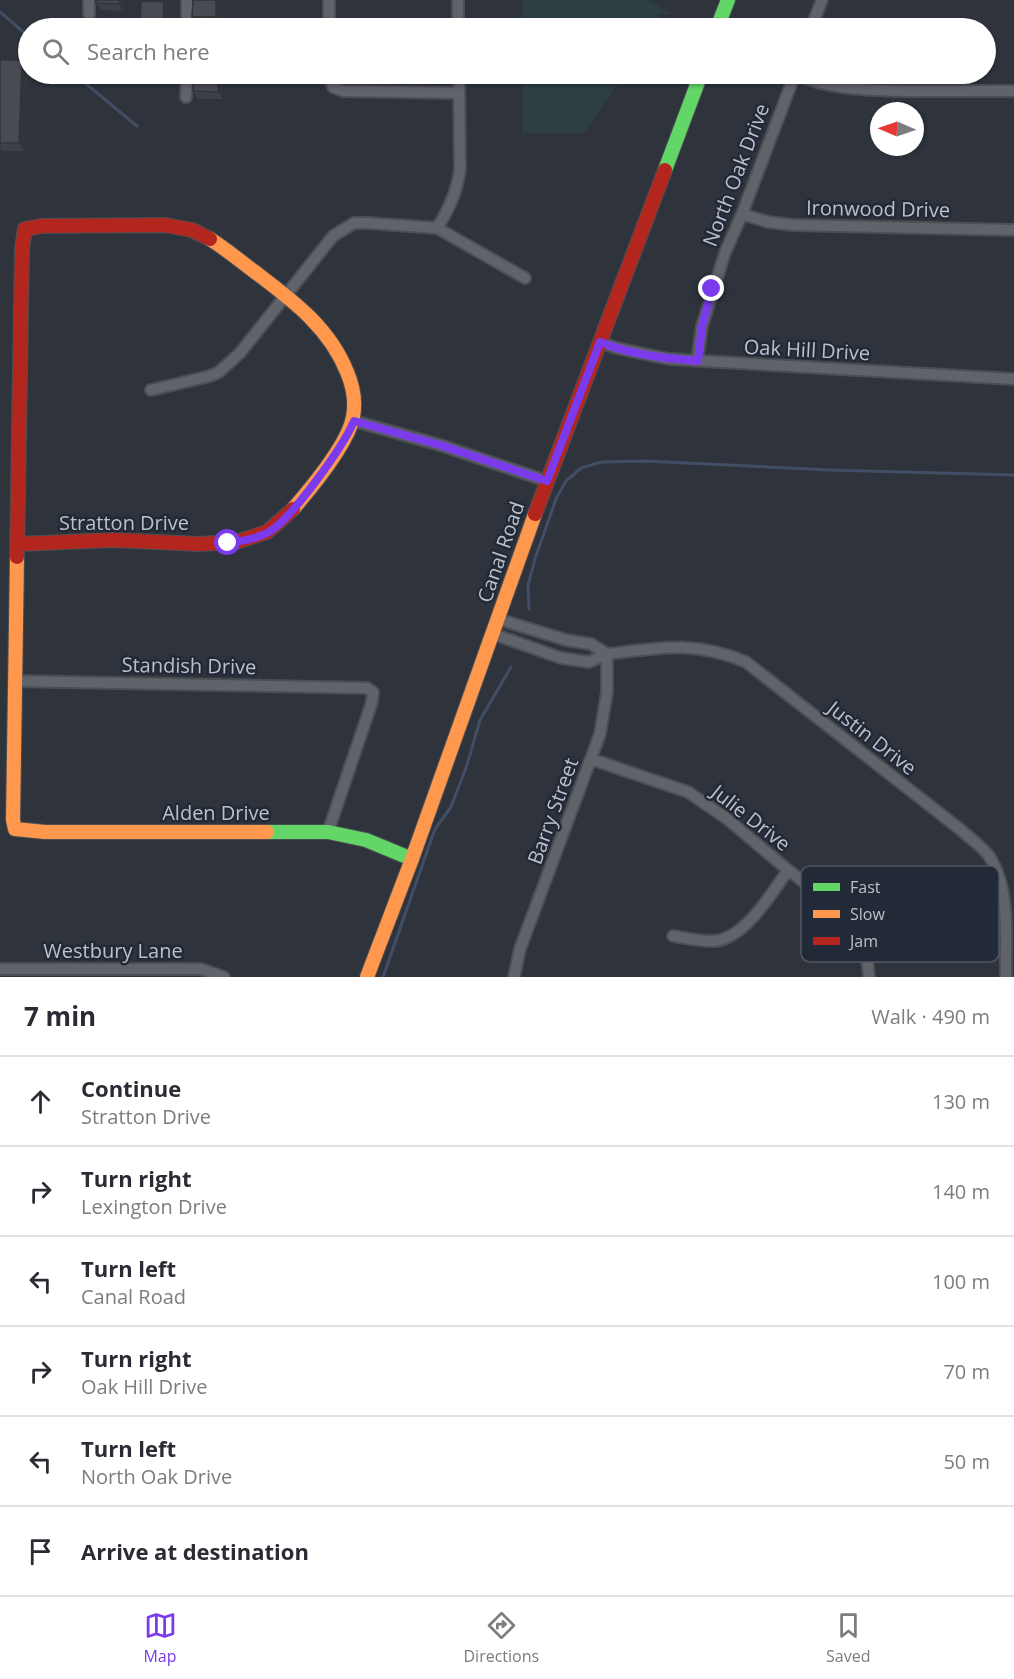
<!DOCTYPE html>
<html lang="en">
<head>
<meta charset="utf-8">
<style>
  :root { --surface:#fff; --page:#f7f7f7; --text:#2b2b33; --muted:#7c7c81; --line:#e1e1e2; --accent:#7c3aed }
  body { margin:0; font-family:"Open Sans",sans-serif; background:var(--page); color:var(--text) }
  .compass { position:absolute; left:870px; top:102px; width:54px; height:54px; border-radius:50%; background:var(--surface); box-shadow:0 2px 4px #0004; rotate:272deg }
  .stop { position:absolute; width:18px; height:18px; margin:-14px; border:4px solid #7c3aed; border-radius:50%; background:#fff }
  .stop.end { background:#7c3aed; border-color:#fff; box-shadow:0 2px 6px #0008 }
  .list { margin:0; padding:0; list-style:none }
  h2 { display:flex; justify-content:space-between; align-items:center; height:78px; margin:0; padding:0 24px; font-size:26px }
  h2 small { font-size:20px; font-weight:400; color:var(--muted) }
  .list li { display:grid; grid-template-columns:39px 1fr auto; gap:18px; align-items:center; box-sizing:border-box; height:90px; padding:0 24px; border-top:2px solid var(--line) }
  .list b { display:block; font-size:22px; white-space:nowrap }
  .list p { margin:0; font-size:20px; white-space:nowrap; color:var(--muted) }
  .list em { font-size:20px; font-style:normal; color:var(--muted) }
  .icon { flex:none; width:33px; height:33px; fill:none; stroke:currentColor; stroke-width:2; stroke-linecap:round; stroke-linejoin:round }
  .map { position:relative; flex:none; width:1014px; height:977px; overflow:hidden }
  .search { position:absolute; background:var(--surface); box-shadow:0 2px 4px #0004; left:18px; right:18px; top:18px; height:66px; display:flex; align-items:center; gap:15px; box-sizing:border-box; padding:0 21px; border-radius:33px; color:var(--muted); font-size:22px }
  .sheet { height:618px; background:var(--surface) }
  nav { display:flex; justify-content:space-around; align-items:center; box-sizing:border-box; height:84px; border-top:2px solid var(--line); background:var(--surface); font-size:16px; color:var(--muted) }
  nav a { display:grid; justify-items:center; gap:3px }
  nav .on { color:var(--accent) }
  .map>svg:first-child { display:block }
  .green { fill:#2d3f42 }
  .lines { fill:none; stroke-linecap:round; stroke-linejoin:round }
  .stream { stroke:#414e66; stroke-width:3 }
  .street-casing { stroke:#4b4f55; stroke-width:14 }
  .fast-casing { stroke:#4b4f55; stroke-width:16 }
  .slow-casing { stroke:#4b4f55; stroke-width:16 }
  .jam-casing { stroke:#4b4f55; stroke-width:16 }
  .street { stroke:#60636a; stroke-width:10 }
  .fast { stroke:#63d668; stroke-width:14 }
  .slow { stroke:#ff974d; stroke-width:14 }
  .jam { stroke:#b3261e; stroke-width:14 }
  .wall { fill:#3d4047 }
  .shaded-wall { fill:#323439 }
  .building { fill:#474b52; stroke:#323439; stroke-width:1.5 }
  .route { stroke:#7c3aed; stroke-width:8 }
  .labels { text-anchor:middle; stroke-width:5; stroke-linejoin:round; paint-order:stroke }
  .street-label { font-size:20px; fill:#bbc0cb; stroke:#232a37 }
  .key { fill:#232a37; stroke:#515763; stroke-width:1.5 }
  .key-label { font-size:16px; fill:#bbc0cb }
</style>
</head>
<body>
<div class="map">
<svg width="1014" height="977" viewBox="0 0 1014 977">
  <rect width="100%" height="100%" fill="#2f343c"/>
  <path class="green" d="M522,0h125l27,14h-15l-2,14h-135z
    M522,74h127l-26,3 -39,56h-62z"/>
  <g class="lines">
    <path class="stream" d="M0,12l28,24
      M74,74l63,52
      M529,609l-1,-24 7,-26 21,-60 10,-18 15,-13 21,-6 43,-1 184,9 185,5
      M383,977l52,-148 16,-22 16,-42 13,-45 31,-53"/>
    <g class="street-casing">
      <path id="street" d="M329,0v28
        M458,0v28
        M89,14v-14
        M187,28v-28
        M811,28l11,-28
        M329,74l4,13 10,4 116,2
        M794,74c37,16 75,16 114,17 35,0 71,0 106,0
        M186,97l1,-23
        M742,214l26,8 25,3 221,5
        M437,228c12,-19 20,-36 23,-59l-1,-95
        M600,342l16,6 53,11 345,20
        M697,361l5,-35 23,-73 17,-39 53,-140
        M151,390l59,-14 9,-4 21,-19 93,-117 21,-13h14l69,5 88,50
        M354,421l86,24 107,36
        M493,634l68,24 28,4 18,-8 -16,-10 -25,-4 -68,-21
        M15,681l352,7 6,4 -1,10 -44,130
        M591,759l97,33 38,26 62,52 52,39 13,15 13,24 3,29
        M673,936c13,2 29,6 42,5 30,-3 57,-48 73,-71
        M0,969h201l23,8
        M514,977l6,-28 80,-215 7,-42v-38c53,-6 88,-14 139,8l215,168c9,9 24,18 30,29 20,34 14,80 15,118"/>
    </g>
    <g class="fast-casing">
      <path id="fast" d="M717,28l11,-28
        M665,170l36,-96
        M267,832h61l38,8 46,19"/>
    </g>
    <g class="slow-casing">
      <path id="slow" d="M210,239c16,10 30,22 45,33 37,28 74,55 92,100 6,14 9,29 6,45 -5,27 -41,70 -60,92
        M17,557l-4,263 2,9 30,3h222
        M367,977l45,-118 123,-345"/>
    </g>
    <g class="jam-casing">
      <path id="jam" d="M535,514l130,-344
        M18,544l95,-4 86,4 37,-2 31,-10 26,-23
        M17,557l5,-308 3,-20 16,-3 124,-1 27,5 18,9"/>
    </g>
    <use href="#street" class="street"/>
    <use href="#fast" class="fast"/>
    <use href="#slow" class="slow"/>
    <use href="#jam" class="jam"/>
  </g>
  <path class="wall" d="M125,0l-1,11 -23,-1 -5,-7z
    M222,0l-1,25h-23l-6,-8z
    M0,60h22l6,8 -3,83h-23l-2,-3z
    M193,74h30v25h-25l-5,-8z"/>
  <path class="shaded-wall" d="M119,0h6l-1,11 -5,-7z
    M216,0h6l-1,25 -5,-8z
    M164,2l5,7v19h-6z
    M22,60l6,8 -3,83 -6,-8z
    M217,74h6v25l-5,-7z"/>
  <path class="building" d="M96,0h23v4l-23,-1z
    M193,0h23v17h-24z
    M141,1l23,1 -1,26h-23z
    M0,60h22l-3,83h-19z
    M193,74h24l1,18 -25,-1z"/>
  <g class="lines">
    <path class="route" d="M228,543c14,-2 28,-4 41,-11 23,-14 74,-85 85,-111l86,24 107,36 53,-139c32,13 64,16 98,19l4,-35 10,-37"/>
  </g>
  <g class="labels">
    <g class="street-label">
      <text transform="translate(736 175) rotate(-69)" y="7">North Oak Drive</text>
      <text transform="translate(878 209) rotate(1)" y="7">Ironwood Drive</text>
      <text transform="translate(807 350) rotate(3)" y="7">Oak Hill Drive</text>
      <text x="124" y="530">Stratton Drive</text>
      <text transform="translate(501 552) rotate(-71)" y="7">Canal Road</text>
      <text transform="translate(189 666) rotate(1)" y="7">Standish Drive</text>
      <text transform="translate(872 738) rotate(38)" y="7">Justin Drive</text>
      <text transform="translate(553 811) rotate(-70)" y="7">Barry Street</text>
      <text x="216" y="820">Alden Drive</text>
      <text transform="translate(751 818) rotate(38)" y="7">Julie Drive</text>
      <text x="113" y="958">Westbury Lane</text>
    </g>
  </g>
  <rect x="801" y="866" width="198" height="96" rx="9" class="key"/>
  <rect x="813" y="883" width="27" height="8" fill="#63d668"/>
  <rect x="813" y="910" width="27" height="8" fill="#ff974d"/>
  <rect x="813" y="937" width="27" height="8" fill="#b3261e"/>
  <g class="key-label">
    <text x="850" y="893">Fast</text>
    <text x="850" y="920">Slow</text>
    <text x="850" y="947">Jam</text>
  </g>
</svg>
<svg class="compass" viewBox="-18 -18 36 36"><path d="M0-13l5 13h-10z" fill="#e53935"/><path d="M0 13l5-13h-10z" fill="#7c7c81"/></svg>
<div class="stop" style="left:228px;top:543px"></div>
<div class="stop end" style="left:712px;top:289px"></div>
<div class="search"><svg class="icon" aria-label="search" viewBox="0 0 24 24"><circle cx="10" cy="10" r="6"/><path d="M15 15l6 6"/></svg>Search here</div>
</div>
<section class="sheet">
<h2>7 min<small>Walk · 490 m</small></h2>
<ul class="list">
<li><svg class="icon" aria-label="ahead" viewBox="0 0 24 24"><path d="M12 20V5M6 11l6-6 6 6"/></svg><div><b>Continue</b><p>Stratton Drive</p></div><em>130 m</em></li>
<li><svg class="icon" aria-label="right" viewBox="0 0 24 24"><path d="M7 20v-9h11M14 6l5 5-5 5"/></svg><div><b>Turn right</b><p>Lexington Drive</p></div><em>140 m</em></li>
<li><svg class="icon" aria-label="left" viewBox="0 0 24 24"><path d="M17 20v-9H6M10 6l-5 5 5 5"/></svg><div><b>Turn left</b><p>Canal Road</p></div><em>100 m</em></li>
<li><svg class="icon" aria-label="right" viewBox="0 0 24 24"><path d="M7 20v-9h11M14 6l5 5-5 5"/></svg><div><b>Turn right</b><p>Oak Hill Drive</p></div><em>70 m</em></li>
<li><svg class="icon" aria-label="left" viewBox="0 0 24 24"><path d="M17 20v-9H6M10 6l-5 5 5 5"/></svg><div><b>Turn left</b><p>North Oak Drive</p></div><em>50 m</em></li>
<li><svg class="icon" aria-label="arrive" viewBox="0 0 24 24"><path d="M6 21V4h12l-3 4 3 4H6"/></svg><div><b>Arrive at destination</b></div></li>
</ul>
</section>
<nav>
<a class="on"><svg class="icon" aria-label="map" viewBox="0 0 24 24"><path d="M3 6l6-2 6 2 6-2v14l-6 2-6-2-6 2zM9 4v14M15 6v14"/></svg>Map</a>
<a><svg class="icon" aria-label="directions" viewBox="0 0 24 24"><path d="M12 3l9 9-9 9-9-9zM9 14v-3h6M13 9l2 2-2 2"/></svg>Directions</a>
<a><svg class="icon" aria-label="saved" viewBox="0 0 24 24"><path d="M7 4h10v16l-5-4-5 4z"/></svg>Saved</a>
</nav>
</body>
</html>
